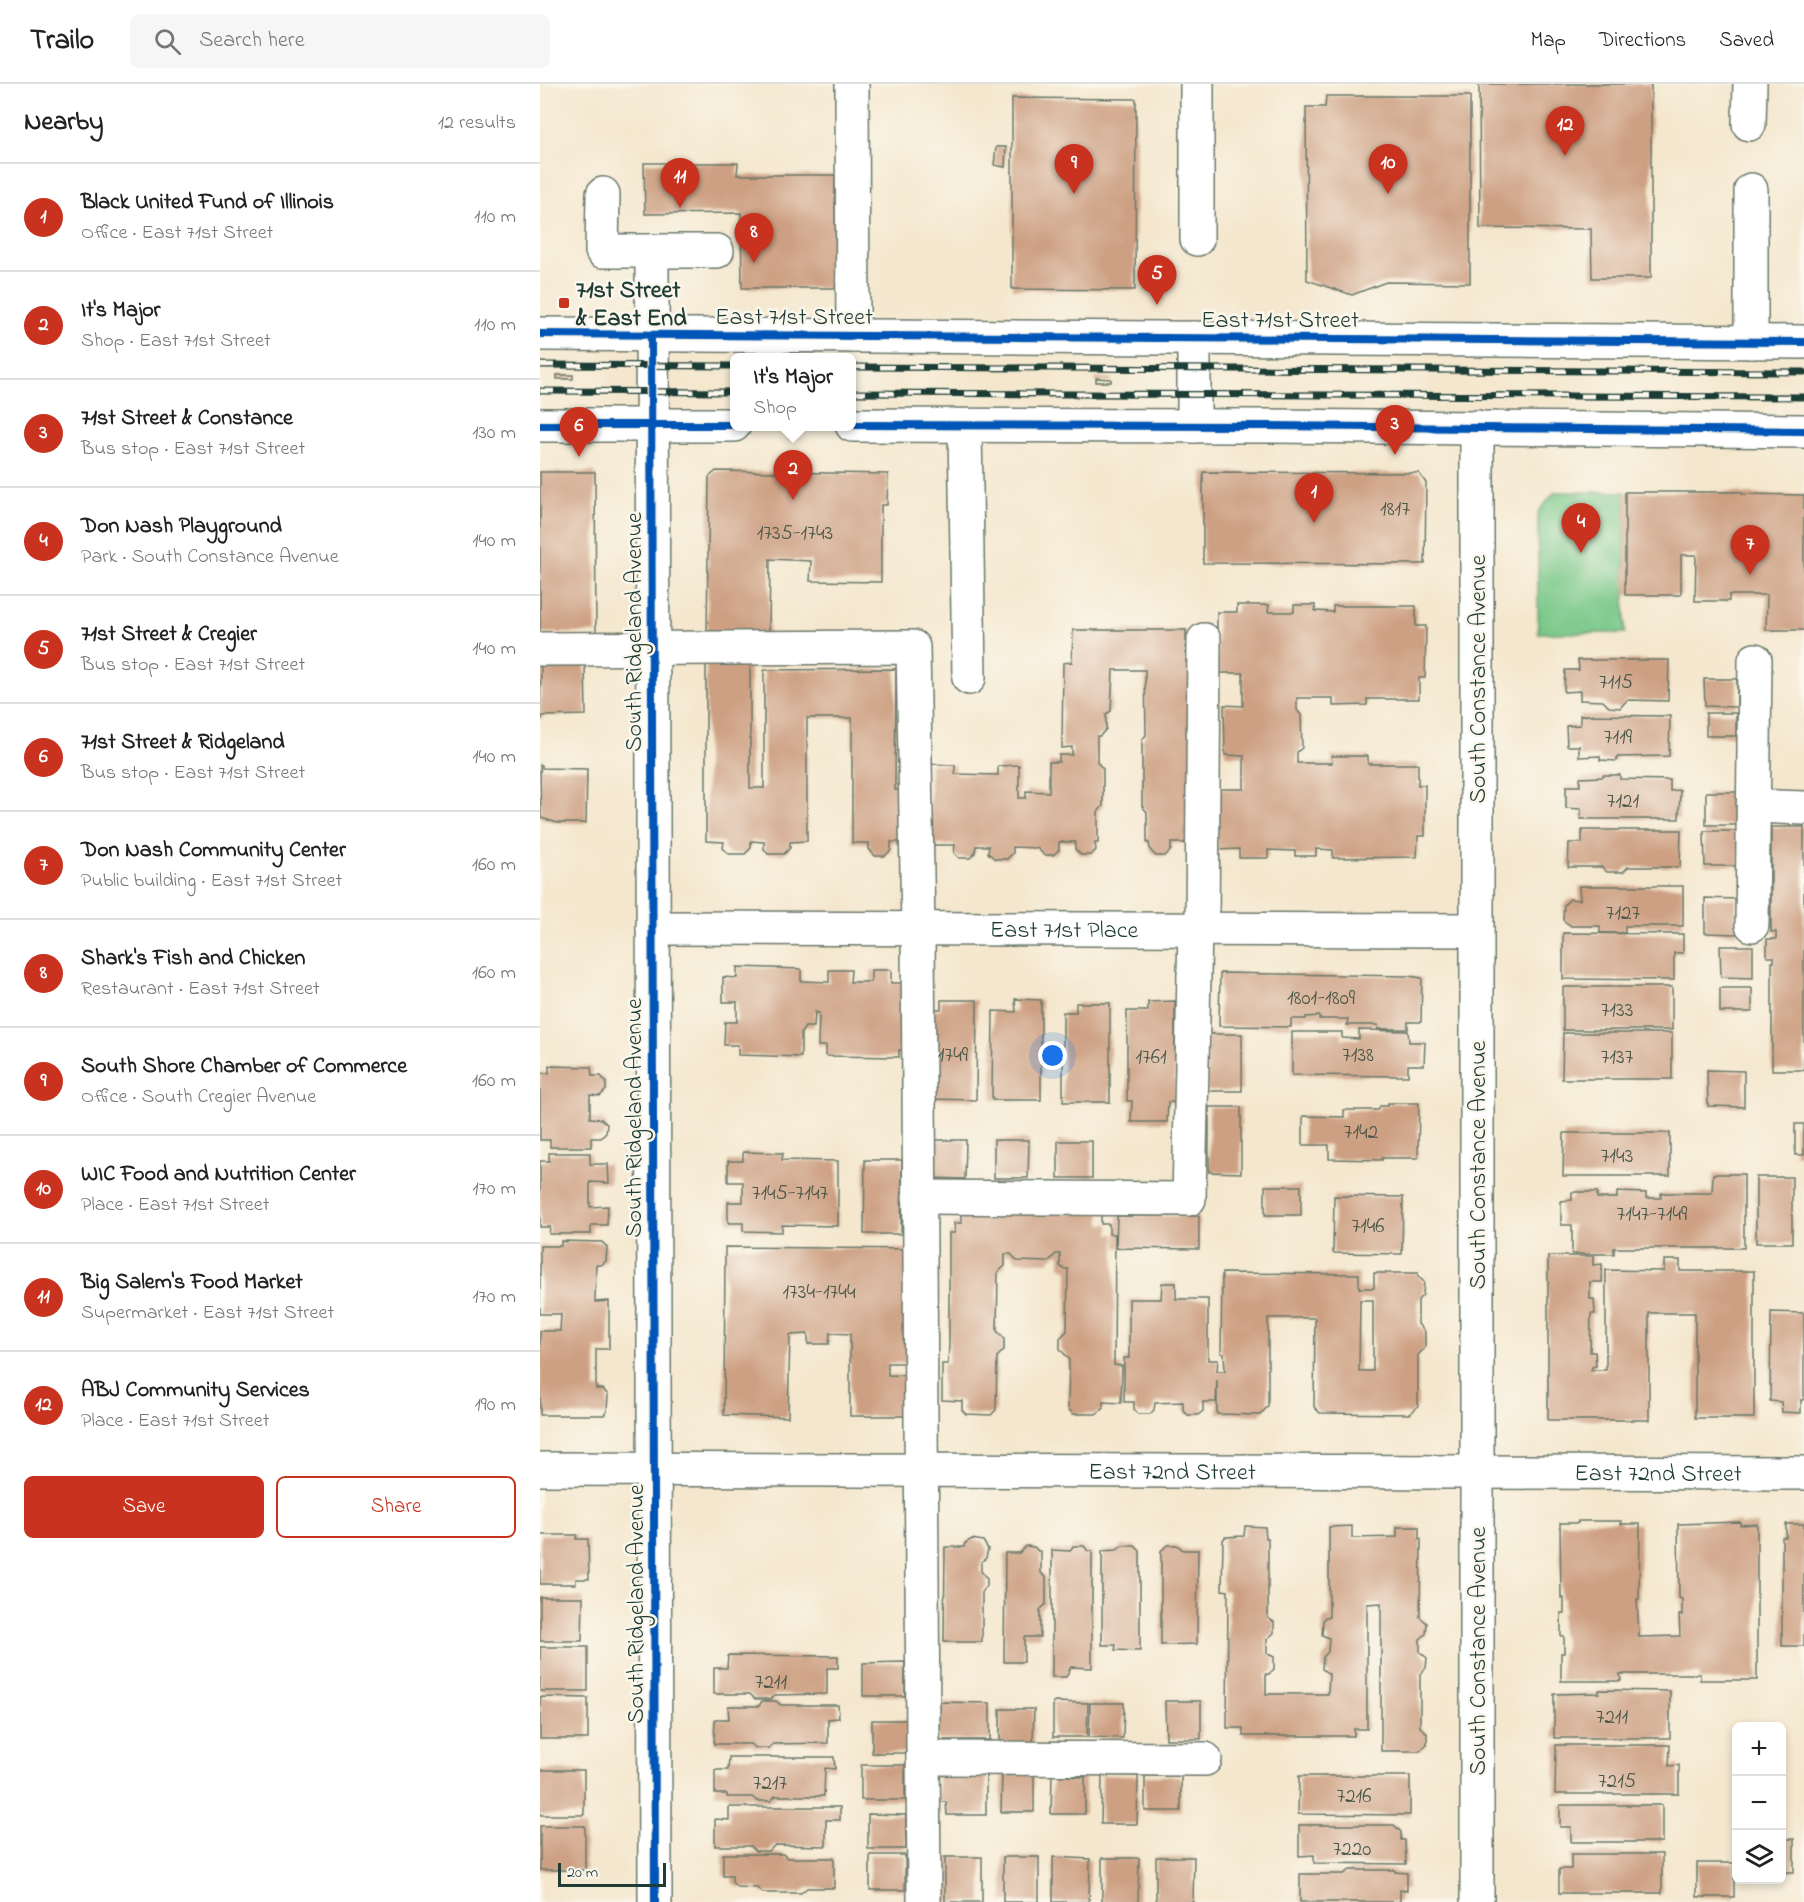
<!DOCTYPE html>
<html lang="en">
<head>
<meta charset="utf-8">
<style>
  :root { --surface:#fff; --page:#f6f6f6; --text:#222; --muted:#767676; --line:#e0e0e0; --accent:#c8321e }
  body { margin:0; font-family:"Indie Flower",sans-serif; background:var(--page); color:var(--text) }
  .controls { position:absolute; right:18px; bottom:18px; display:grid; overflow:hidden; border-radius:9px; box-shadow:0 3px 9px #0003 }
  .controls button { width:54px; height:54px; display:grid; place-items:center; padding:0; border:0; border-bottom:2px solid var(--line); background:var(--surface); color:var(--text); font:30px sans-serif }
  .scale { position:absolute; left:18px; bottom:15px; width:108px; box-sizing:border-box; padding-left:6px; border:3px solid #1f3d34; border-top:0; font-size:16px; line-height:21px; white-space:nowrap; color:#1f3d34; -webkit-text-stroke:4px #fbf7ec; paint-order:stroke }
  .you { position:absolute; left:513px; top:972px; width:21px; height:21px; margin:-15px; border:4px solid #fff; border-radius:50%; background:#1a73e8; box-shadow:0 0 0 9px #1a73e833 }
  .badge { display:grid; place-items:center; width:39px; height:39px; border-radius:50%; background:var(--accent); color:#fff; font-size:20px; font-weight:700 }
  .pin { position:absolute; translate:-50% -50px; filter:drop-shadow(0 2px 3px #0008) }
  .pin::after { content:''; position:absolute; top:32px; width:21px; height:18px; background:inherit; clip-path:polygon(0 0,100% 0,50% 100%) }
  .popup { position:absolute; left:190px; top:269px; width:126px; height:78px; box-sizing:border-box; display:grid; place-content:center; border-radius:9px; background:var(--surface); filter:drop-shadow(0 2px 4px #0005); font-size:20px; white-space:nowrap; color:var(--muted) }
  .popup b { font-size:22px; color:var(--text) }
  .popup::after { content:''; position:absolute; left:50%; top:100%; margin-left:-12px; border:12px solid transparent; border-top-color:var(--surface) }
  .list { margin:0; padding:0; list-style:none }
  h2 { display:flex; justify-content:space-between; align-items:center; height:78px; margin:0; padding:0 24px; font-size:26px }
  h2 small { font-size:20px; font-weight:400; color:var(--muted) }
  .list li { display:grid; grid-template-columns:39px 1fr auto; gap:18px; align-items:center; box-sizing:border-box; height:108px; padding:0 24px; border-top:2px solid var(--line) }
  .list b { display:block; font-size:22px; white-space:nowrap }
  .list p { margin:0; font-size:20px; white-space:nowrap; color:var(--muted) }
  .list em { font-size:20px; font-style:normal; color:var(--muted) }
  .actions { display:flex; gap:12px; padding:18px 24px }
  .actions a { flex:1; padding:14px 0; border:2px solid var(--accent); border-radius:9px; text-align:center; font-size:21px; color:var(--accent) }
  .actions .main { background:var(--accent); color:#fff }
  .icon { flex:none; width:33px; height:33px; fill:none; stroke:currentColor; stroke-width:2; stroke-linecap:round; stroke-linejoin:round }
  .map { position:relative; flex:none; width:1264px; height:1818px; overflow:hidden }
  header { display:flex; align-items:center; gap:36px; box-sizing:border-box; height:84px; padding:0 30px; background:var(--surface); border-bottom:2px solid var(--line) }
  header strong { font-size:28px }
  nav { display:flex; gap:33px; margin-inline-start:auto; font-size:21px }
  .search { width:420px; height:54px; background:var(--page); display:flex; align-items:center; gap:15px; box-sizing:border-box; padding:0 21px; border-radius:9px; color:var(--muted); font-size:22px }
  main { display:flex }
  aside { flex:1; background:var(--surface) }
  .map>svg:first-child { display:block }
  .green { fill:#79c889; stroke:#4c825e; stroke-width:1.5 }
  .building { fill:#cda083; fill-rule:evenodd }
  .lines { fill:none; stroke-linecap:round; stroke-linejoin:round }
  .minor-casing { stroke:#6a786a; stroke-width:36 }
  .major-casing { stroke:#6a786a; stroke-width:36 }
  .minor { stroke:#fff; stroke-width:33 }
  .major { stroke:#fff; stroke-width:33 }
  .rail-casing { stroke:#1f3d34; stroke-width:7 }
  .rail { stroke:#fbf7ec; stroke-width:4.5; stroke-dasharray:14; stroke-linecap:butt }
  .cycleway-casing { stroke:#fbf7ec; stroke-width:11 }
  .cycleway { stroke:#0057b8; stroke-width:8 }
  .poi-dot { fill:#c8321e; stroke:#fbf7ec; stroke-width:2 }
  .labels { text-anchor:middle; stroke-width:5; stroke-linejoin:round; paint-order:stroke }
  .number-label { font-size:21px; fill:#4a5648 }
  .poi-label { font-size:24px; font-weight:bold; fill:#1f3d34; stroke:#fbf7ec; text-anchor:start }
  .street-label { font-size:24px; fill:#1f3d34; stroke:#fbf7ec }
</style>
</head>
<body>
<header>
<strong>Trailo</strong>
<div class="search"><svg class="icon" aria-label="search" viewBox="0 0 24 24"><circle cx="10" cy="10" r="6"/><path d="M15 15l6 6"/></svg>Search here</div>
<nav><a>Map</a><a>Directions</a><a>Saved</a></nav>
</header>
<main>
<aside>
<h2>Nearby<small>12 results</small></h2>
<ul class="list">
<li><span class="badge">1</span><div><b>Black United Fund of Illinois</b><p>Office · East 71st Street</p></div><em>110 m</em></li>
<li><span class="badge">2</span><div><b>It's Major</b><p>Shop · East 71st Street</p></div><em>110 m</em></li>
<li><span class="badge">3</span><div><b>71st Street &amp; Constance</b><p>Bus stop · East 71st Street</p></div><em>130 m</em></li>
<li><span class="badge">4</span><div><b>Don Nash Playground</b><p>Park · South Constance Avenue</p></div><em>140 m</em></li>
<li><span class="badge">5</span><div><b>71st Street &amp; Cregier</b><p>Bus stop · East 71st Street</p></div><em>140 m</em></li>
<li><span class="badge">6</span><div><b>71st Street &amp; Ridgeland</b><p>Bus stop · East 71st Street</p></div><em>140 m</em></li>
<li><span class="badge">7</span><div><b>Don Nash Community Center</b><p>Public building · East 71st Street</p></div><em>160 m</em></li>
<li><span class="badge">8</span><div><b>Shark's Fish and Chicken</b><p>Restaurant · East 71st Street</p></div><em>160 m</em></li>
<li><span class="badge">9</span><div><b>South Shore Chamber of Commerce</b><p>Office · South Cregier Avenue</p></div><em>160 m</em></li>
<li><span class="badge">10</span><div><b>WIC Food and Nutrition Center</b><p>Place · East 71st Street</p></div><em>170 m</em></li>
<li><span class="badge">11</span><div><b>Big Salem's Food Market</b><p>Supermarket · East 71st Street</p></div><em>170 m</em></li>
<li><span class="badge">12</span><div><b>ABJ Community Services</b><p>Place · East 71st Street</p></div><em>190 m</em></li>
</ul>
<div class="actions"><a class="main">Save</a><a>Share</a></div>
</aside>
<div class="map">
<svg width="1264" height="1818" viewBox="0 0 1264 1818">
  <rect width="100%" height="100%" fill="#fbf7ec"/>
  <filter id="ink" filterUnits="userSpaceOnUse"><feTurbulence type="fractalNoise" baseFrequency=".0167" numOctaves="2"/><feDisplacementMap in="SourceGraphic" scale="12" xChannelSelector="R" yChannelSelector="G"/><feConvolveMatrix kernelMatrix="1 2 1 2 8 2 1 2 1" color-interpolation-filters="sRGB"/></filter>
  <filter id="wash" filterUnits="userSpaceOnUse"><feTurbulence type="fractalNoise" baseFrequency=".008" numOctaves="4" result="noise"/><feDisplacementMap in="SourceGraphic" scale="24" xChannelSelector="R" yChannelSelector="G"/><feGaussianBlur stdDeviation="1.35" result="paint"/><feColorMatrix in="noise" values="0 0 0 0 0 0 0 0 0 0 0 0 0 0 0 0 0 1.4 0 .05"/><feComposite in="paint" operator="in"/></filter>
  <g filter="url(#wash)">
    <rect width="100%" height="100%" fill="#f4e7ce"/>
    <path class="green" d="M1015,408h70v141h-87v-121z"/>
    <g id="blocks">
      <path class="building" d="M939,0h172v194h-59l-1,-49 -111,-1z
        M786,12h144v187l-84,-1 -34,13 -45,-15 -1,-173h19z
        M472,14l124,1 -1,191 -123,-1z
        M456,63h10l-1,20 -11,-2z
        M104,79h94l-1,12h98l1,113h-94l-1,-75 -96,1z
        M17,291h16v4h-16z
        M556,294l15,1v3h-15z
        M176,387l172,3 -1,31h-6v77l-71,-1 1,-20 -41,-2 -1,75h-62l2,-157z
        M0,388h55l1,161h-56z
        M663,388l216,1 7,10 -1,81 -222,-1z
        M1085,408h117v2l62,1v135h-38l1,-35h-38v6h-34l1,-46h-15v40h-56z
        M697,521h32l-1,7h26v-7h21v6l18,1v-6h83v20h10l-1,52h-6v21h-52v6l-34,1v-8h-36v12l4,5 1,33 -5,4v11h35l-1,-7h37v8h50v21h7v51h-7l-1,21 -84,1v-8l-17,-1v7h-21v-5l-27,-1v8h-29v-9l-22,1v-61h27v-33l-19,-1 -1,-50 19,1v-33h-26v-61h20z
        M533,546h113v32h10l-5,181h-20v7l-6,6h-9l-6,-6 -1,-7h-2v-31l-5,-6v-66l4,-5 -1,-65h-32l-2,41 -5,3v15l-6,7h-3v26l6,7v37l-5,6v31h-3l1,7 -5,5h-10l-6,-6v-7h-16v8l-6,5h-9l-7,-7 -24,-1v6l-6,6h-12l-7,-6 1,-7h-13l-1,7 -5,5h-11l-5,-5 1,-8h-25v-81l25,1v9l43,1v-9l21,-1v33h7v-7l23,1v-30h10v-7h13v-8l-10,1 1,-85 9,-1z
        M1038,576h91l-1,41 -41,-1 -7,8 -11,-1 -6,-6 -23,-1v-9l-16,1 1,-22h14z
        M18,578l27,1 1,52 -44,1v3h-2l1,-53z
        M210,580v124h14v-118l132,-1 -1,121h9v52h-13v8l-6,6h-10l-6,-7v-6h-17v-125h-45v123l-17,1v6l-6,6h-16l-4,-5v-7l-13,-1v7l-6,6h-16l-6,-6 1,-6 -18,-1v-176z
        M1164,595h33v28l-32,-1z
        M1166,629h30v23h-30z
        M1040,631l90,1 -1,40 -52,1v4l-17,-1v-4l-21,1v-11h-12l-1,-20 14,-1z
        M0,681h2v3l45,1 -1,54h-28l-17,-5z
        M1063,691h17v4l50,1v11l10,-1 -1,29h-98v-10l-15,-1v-22h14v-8l22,-1z
        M1166,708h32v33h-32z
        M1231,743h33v243h-32v-108h2v-5h-7v-18h9v-7h-5z
        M1042,746h99l-1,37h-52l-5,5h-16l-5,-5h-34l1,-24h13z
        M1164,747h35v35h-34z
        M1039,802h104v40h-58v7h-25v-7h-29l-8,-6 1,-15 6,-6 10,1z
        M1165,814l31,1 1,35 -32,-1z
        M1023,849l120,1v19h-9v27l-111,-1z
        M1180,862h33v32l-32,-1z
        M197,883l64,2v12l28,1v-12h22l-1,12h21v-12h20v13h14v67h-6v7l-73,-1v-10h-8l1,-33 -4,-1 -1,15h-9l-4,6v24l-63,-2v-10h-14l1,-23h12v-20h-14v-25l14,1z
        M680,889l189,3 13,2 -1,44h-13v7h-30v-4h-31l1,-6h-29v-3l-13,1v2h-15v8l-72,-1z
        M1023,903h109v43h-109z
        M1180,904h32v24h-32z
        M475,915l26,1v100h-49l1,-89 23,1z
        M401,916h36l-1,100 -47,-1 1,-90h11z
        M635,917v101h-7l-1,20h-36l1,-21h-5v-90h21v-9z
        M536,919h34v99h-47v-90h13z
        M819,946l49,1 1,11h16l-1,23h-16v11l-116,-1v-43h50v6l17,1z
        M1023,949h109v46h-110z
        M667,950h35v57h-35z
        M9,982l42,1 1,9h9l5,6v8l-6,6 -10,-1v23l11,1 6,5 -1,9 -5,5h-10v9h-41v-7h-10v-67h9z
        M1167,986l37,1v36l-36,-1z
        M848,1019h31l-1,55h-36v2l-53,-1v-14h-26v-29l41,1v-7h34l2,-4h8z
        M669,1023h32v66l-32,-1z
        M1255,1040h9v31h-9z
        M1024,1049h106v43h-107z
        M391,1056h35l-1,39 -34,-1z
        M454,1056h35l-1,38h-34z
        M518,1057h34v37h-34z
        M203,1068l40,1 -1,7 56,1v65l-56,-1v7l-39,-1v-8h-15v-21h15v-20h-15v-21h15z
        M9,1069h41v11h18l1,19 -19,-1v25l18,-1 -1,19h-16v9h-42l1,-7h-10v-66h9z
        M325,1076h37l-1,74h-37z
        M1173,1090h31v74h-130v6h-42v-29h-11v-24l11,-1v-8h25v6h20v-6l29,1v5h15v-5h51z
        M1216,1093h36v66h-36z
        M725,1102h36v29h-36z
        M794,1112l69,1 -1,57 -69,-1z
        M421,1127l140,2v11h8v10h6l-1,131 8,1 -1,37 -18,-1v7l-7,5h-23l-5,-6 1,-49 -9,-10v-11l7,-7 1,-62h-4l-4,-3v-12h-4l-8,8 -31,-1 -6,-7h-6v12l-7,6 -1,59 7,7v12l-7,7 -1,53 -5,5 -25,-1 -4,-4v-9l-20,-1v-36h6l1,-19v-112h6l-1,-10h7z
        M577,1132h82v33l-83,-1z
        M21,1157l41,1 5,5 -1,14 -5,4h-5l-1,37 14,-1v48h-13v40h7l5,6 -1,16 -3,4h-64v-84h20l1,-17h-21v-68h21z
        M185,1163l189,2 -1,114h-25v12l28,1 -1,40h-65v-82l-20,-1 -1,11h-21v-10l-18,1 -2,82 -64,-2z
        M1008,1172h45v9l9,-1v18h-12v17h4l1,15h-4l-1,38h5l1,14 -4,1 -1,3h15v-100l58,1v-11h16v11h74v147h-59v-105h-46v107h-101z
        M682,1189l137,1v14h15v-15h44v3l6,6 -1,13 -5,5v24l7,8v16l-7,7v51l-8,8 -90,-1 -6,-6 1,-89h-47v88l-8,9 -43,-1v-34l-1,22h-13v9l-5,4h-10l-5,-5v-8l-28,1 -1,7 -4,4h-12l-4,-5v-7h-10v-44h5v-59h32l1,-16h14v16h32v61h10l-1,11h8l-1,-17 -3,-1zM820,1216h13v71h-14z
        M1231,1228l33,1v87h-3v13l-19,-1 -1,-10 -11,-1z
        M1038,1437h44l-1,3h19l-1,75h-2l2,38 41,-1 -1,-21h3v-16l-3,-1 -1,-74 62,-2v3l17,-1v156h-57v-6h-80l1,7h-60v-28h3v-17h-3v-23h3v-15h-3l-1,-75h18z
        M1246,1440h18v122h-22v-109h4z
        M705,1442l20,1 1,11h2v80l6,4v11l-7,6v14l7,4v12l-5,5h-3v20h62l1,-20 -7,-5 1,-12 5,-5 1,-14 -7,-3 1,-14 2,-4h4v-90l23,-1v12l45,-1v-10h22v12h2l-1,78 7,6 -1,11 -6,5v13l7,6 -1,10 -6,6v53l7,6v11l-7,7h-39v-148l-14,1v125h-13v7h-111v-8h-16l1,-137 -6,-1 1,-50 2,-3 19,-1z
        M0,1451h37l-1,4h12l1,40h-13v5h-36z
        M432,1455l11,2 5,8 -2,9 -5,4v9l6,8v7l-5,5v51h-38l1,-95h19l1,-4z
        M627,1461h10l6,5h15l-1,94 -36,1v-94z
        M486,1462l8,1 4,4h3v22l5,4v27l-6,6v27h-16v25h-20l1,-109h14z
        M533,1462h11l4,5h4v117l-21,-1 -5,10h-14v-127l18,1z
        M582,1462h13l5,5v100l-25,-1 1,-5h-14v-94l15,-1z
        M0,1513h43l-1,44h-42z
        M0,1563h48v44h-48z
        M188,1571l110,1v12h-11v26l-52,1 -4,4h-16l-5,-5h-36v-26h13z
        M365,1578v34h-42v-33z
        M1059,1606l71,1v47h-116v-44l45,-1z
        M0,1613l48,1v41h-48z
        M222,1617h14l5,4h57l1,13 -11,1v24l-55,1 -4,4h-13l-6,-4h-36l1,-25h14l-1,-13h31z
        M625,1617h36v38h-35z
        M397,1618l53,1v37h-53z
        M513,1618l35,1 -1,34h-34z
        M550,1619h34l-1,35 -34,-1z
        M460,1625h34l-1,35h-33z
        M332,1636h35v33h-35z
        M1016,1661h114l-1,21 10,-1v29h-124z
        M189,1673h105l1,12 -10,-1 -1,28h-49l-4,5h-14l-5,-4h-25v-3h-12v-24h13z
        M321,1681h44v35h-44z
        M0,1686h44v45h-44z
        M462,1689l32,1v38h-33z
        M408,1691h38v40h-39l-1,-13h-8v-26z
        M512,1691l33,2v37h-34z
        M562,1691l36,1 -1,48h-36z
        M605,1692h36v35h-36z
        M759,1692h111v39l-112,-1z
        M1020,1721h102v37h-91v-15h-11z
        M189,1723h111v13h-14v26l-51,-1 -6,6h-14l-4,-5h-36v-27l14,1z
        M328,1730l38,1v34h-38z
        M759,1741h95l7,7v8h4l1,24 -92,-1v-8l-15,1z
        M0,1742h45v44h-45z
        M1242,1755h12v33h-12z
        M183,1770h60l4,4h47v30h-27l-6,5h-38l-6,-5 -20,-1 -5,-5v-6h-9z
        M1031,1770h91v39h-103v-24h12z
        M330,1771h35v35h-35z
        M405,1773h37v45h-37z
        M463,1773h36v45h-36z
        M513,1773l37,2 -1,43h-36z
        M616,1773h38l-1,45h-37z
        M562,1774h37l-1,44h-36z
        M1157,1779h37v34h-37z
        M810,1786h45v2l12,1v17h-7v11l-2,1h-98v-28h44z"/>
    </g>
  </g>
  <g filter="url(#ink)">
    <use href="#blocks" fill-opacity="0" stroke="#6a786a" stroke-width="1.5"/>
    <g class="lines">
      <g class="minor-casing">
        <g id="minor">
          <path d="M312,0l1,252"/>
          <path d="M657,0v155"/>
          <path d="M1209,40l1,-40"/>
          <path d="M63,110l-1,57h50"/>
          <path d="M654,254v88"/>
          <path d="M1211,258v-152"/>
          <path d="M425,342l4,252"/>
          <path d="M0,565l373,-2 5,282 6,973"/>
          <path d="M1214,722l50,2"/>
          <path d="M1212,841l3,-265"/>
          <path id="s1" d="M113,844l824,2"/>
          <path d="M662,845l2,-289"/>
          <path d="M379,1113l270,2 6,-270"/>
          <path id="s2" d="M0,1385l1264,4"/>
          <path d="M383,1674l282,1"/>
          <path d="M115,1818l-3,-1651h65"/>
          <path d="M937,1818v-1475"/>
        </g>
      </g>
      <g class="major-casing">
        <path id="major" d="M0,250l1264,8
          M0,341h194
          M312,341l417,1 535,5"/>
      </g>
      <use href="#minor" class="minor"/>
      <use href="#major" class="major"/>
      <g class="rail-casing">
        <path id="rail" d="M0,281l194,1
          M312,283l952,5
          M0,307l194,1
          M312,309l952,4"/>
      </g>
      <use href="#rail" class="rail"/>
      <g class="cycleway-casing">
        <path id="cycleway" d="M0,250l1264,8
          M111,251l4,1567
          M0,341h194
          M312,341l417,1 535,5"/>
      </g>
      <use href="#cycleway" class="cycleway"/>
    </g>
  </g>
  <rect class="poi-dot" x="18" y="213" width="12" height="12" rx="3"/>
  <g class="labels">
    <g class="number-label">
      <text x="855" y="431">1817</text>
      <text x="255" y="455">1735-1743</text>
      <text x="1076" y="604">7115</text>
      <text x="1078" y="659">7119</text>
      <text x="1083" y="723">7121</text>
      <text x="1083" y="835">7127</text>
      <text x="781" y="920">1801-1809</text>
      <text x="1077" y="932">7133</text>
      <text x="413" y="977">1749</text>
      <text x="818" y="977">7138</text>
      <text x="611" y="979">1761</text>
      <text x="1077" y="979">7137</text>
      <text x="821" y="1054">7142</text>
      <text x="1077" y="1078">7143</text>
      <text x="250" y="1115">7145-7147</text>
      <text x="1112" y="1136">7147-7149</text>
      <text x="828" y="1148">7146</text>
      <text x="279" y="1214">1734-1744</text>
      <text x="231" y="1604">7211</text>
      <text x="1072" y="1639">7211</text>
      <text x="1077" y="1703">7215</text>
      <text x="230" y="1705">7217</text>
      <text x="814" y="1718">7216</text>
      <text x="812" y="1771">7220</text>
    </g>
    <g class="poi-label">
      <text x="36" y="213">71st Street<tspan x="36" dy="28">&amp; East End</tspan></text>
    </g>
    <g class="street-label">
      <text x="254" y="240">East 71st Street</text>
      <text x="740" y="243">East 71st Street</text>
      <text transform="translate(93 548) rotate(-90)" y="8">South Ridgeland Avenue</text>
      <text transform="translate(937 595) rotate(-90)" y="8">South Constance Avenue</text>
      <text dy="8" stroke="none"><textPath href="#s1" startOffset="411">East 71st Place</textPath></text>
      <text transform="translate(93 1034) rotate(-90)" y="8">South Ridgeland Avenue</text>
      <text transform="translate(937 1081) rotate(-90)" y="8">South Constance Avenue</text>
      <text dy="8" stroke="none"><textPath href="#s2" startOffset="632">East 72nd Street</textPath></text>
      <text dy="8" stroke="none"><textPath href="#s2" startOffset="1118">East 72nd Street</textPath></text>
      <text transform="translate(95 1520) rotate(-90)" y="8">South Ridgeland Avenue</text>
      <text transform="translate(937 1567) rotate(-90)" y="8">South Constance Avenue</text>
    </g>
  </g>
</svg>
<div class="controls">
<button>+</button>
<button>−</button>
<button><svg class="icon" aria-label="layers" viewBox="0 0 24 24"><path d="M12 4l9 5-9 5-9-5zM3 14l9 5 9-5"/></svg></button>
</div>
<div class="scale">20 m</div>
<div class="you"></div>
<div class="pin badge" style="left:774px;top:439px">1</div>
<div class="pin badge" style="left:253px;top:416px">2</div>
<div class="popup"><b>It's Major</b>Shop</div>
<div class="pin badge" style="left:855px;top:371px">3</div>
<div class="pin badge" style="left:1041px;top:469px">4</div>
<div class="pin badge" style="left:617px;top:221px">5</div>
<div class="pin badge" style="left:39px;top:373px">6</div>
<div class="pin badge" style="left:1210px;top:491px">7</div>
<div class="pin badge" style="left:214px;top:179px">8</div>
<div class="pin badge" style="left:534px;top:110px">9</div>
<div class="pin badge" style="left:848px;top:110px">10</div>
<div class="pin badge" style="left:140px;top:124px">11</div>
<div class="pin badge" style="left:1025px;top:72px">12</div>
</div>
</main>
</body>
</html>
